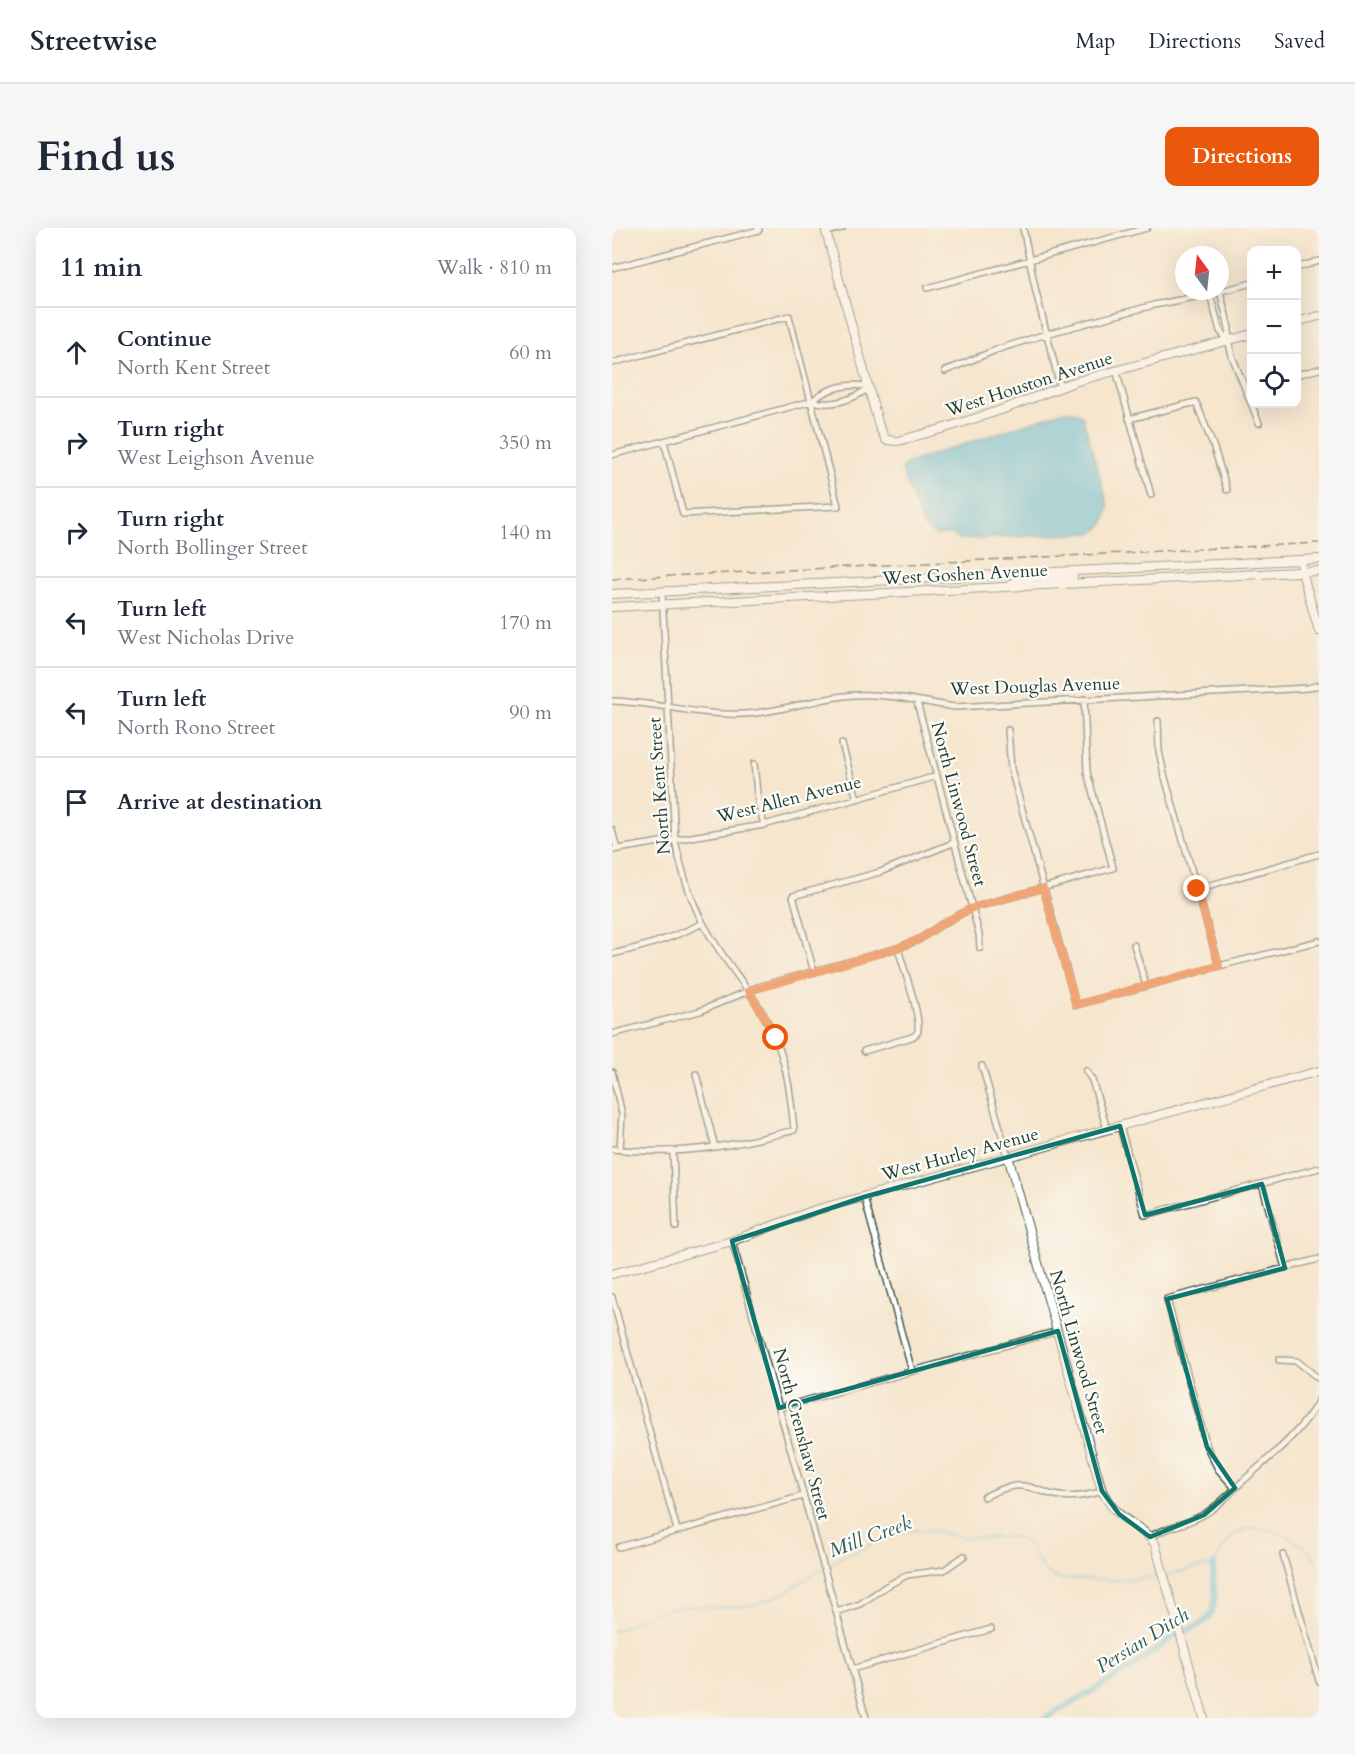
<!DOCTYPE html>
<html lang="en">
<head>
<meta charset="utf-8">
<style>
  :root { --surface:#fff; --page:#f6f6f7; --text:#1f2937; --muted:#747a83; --line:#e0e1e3; --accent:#ea580c }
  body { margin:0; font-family:Cardo,serif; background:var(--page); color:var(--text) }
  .controls { position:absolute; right:18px; top:18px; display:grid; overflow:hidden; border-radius:12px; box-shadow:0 6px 24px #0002 }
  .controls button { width:54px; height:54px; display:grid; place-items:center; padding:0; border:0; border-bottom:2px solid var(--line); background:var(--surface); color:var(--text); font:30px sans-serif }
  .compass { position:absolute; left:563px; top:18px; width:54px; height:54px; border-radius:50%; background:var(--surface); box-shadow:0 6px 24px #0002; rotate:345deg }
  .stop { position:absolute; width:18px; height:18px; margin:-14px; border:4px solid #ea580c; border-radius:50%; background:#fff }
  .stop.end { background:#ea580c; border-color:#fff; box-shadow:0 2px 6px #0008 }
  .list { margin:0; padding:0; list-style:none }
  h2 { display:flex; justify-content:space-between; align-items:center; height:78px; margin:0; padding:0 24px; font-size:26px }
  h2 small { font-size:20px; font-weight:400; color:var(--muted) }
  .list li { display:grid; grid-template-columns:39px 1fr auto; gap:18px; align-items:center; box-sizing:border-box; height:90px; padding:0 24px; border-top:2px solid var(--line) }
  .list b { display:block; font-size:22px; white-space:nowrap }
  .list p { margin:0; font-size:20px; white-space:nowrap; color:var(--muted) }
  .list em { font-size:20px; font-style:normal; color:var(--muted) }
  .icon { flex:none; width:33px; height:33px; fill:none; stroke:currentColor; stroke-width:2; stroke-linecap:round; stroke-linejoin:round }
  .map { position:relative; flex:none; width:707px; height:1490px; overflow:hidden; border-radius:12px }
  header { display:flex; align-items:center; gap:36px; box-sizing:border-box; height:84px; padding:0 30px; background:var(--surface); border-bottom:2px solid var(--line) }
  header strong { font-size:28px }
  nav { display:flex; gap:33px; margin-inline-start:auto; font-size:21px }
  .intro { display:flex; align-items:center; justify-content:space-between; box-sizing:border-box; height:144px; padding:0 36px }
  h1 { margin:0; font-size:42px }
  .button { padding:15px 27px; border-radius:12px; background:var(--accent); color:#fff; font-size:21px; font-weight:700 }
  main { display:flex; gap:36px; padding:0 36px }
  aside { flex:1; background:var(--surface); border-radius:12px; box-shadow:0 6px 24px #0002 }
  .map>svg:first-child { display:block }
  .water { fill:#5cbedb; stroke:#3e7e88; stroke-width:1.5 }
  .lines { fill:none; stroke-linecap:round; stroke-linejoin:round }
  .stream { stroke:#5cbedb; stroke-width:1.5 }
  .canal { stroke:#5cbedb; stroke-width:6 }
  .street-casing { stroke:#3f564b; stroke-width:8 }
  .secondary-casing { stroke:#3f564b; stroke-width:10 }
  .street { stroke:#fff; stroke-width:5 }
  .secondary { stroke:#fff; stroke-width:8 }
  .rail { stroke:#1f3d34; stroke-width:1.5; stroke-dasharray:9 4.5; stroke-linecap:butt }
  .route { stroke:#ea580c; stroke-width:8 }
  .marked { fill:none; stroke:#0f766e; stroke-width:4.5; stroke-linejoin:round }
  .labels { text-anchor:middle; stroke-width:4.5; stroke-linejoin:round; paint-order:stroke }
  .street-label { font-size:18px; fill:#1f3d34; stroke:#fdfcf7 }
  .water-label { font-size:20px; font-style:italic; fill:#2e5d5e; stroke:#fdfcf7 }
</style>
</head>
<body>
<header>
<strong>Streetwise</strong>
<nav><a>Map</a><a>Directions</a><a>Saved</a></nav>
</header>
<div class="intro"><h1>Find us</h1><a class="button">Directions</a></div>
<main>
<aside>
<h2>11 min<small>Walk · 810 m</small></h2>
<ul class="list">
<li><svg class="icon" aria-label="ahead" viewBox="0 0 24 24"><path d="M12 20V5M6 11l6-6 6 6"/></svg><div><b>Continue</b><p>North Kent Street</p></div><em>60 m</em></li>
<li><svg class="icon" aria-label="right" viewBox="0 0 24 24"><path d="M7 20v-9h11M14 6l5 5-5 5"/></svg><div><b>Turn right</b><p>West Leighson Avenue</p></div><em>350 m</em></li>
<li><svg class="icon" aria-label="right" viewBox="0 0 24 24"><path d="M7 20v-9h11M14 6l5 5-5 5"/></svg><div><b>Turn right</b><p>North Bollinger Street</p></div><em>140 m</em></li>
<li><svg class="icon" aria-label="left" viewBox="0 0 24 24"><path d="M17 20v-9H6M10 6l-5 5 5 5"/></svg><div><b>Turn left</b><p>West Nicholas Drive</p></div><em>170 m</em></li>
<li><svg class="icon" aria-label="left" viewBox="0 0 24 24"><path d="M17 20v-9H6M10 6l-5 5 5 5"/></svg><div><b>Turn left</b><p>North Rono Street</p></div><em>90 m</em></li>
<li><svg class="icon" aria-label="arrive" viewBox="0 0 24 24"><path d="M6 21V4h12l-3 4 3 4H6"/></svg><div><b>Arrive at destination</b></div></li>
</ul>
</aside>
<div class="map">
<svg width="707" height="1490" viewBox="0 0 707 1490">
  <rect width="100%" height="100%" fill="#fdfcf7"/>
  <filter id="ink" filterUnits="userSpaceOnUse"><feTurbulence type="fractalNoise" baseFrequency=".0167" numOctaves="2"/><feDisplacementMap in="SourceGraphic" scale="12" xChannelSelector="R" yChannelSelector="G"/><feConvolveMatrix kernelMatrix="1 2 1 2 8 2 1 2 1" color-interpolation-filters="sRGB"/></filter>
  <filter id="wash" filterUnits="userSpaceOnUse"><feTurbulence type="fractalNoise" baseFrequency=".008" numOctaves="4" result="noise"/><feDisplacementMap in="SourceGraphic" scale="24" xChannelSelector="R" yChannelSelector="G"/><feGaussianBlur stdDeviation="1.35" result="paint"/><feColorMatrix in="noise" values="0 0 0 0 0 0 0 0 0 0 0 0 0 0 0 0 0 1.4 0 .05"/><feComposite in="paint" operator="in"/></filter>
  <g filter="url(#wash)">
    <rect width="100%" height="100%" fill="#f5e6ce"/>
    <path class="water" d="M452,183h9l9,4 26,90c-1,13 -3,20 -15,28l-124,6h-10l-7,-5 -16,1 -13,-9 -21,-55 1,-4 5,-4z"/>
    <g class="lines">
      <path class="stream" d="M214,1339l12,-8 34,-15 36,-13 11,-1 17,1 29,7 50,-1 12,6 17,27 13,9 70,1 35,-4
        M555,1347l47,-11c5,-9 10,-20 18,-27 19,-19 56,-4 74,12 4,4 8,9 13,13
        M0,1404c18,-8 37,-19 56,-23 27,-7 56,2 84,-4 25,-5 48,-22 70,-36"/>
      <path class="canal" d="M434,1490c29,-17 59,-34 88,-52 14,-10 27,-21 41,-30 12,-7 28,-9 35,-21 10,-16 0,-34 4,-51"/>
    </g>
  </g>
  <g filter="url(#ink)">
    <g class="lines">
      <g class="street-casing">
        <path id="street" d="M411,0l13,64 24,94
          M214,4l16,-4
          M0,40l147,-38v-2
          M684,40l23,-7
          M315,60l220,-60
          M608,63l9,37 -1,12 4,16 27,67
          M598,66l10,37 8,9
          M0,135l177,-47 49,190 -155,8 -19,-73
          M504,142l35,125
          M333,143l51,-21 50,-16 108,-29 56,-11 42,-11
          M684,147l23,-6
          M200,173c18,6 43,-1 57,-14
          M517,191l67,-17 18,46 13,42
          M0,227l200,-54c14,-13 38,-19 57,-14
          M0,473c44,1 87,15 131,13 38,-1 74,-17 112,-19 34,-2 67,7 100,12l353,-19 11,-3
          M305,474l62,232 1,14
          M546,493l1,30 5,23 55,192
          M396,502l3,39 65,236 143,-39 100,-25
          M230,516l15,55
          M142,536l4,38 6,23
          M0,602l5,19
          M0,622l152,-25 173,-49
          M585,661l122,-35
          M522,717l12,41
          M0,726c32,-7 61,-16 91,-31
          M202,744l-21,-76 87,-24 73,-29
          M0,806l88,-23 58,-24 140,-39 22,-9 22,-15 30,-16 141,-40 -26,-96 -3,-73
          M252,823l48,-14c4,-3 6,-3 6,-7 2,-18 -15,-63 -20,-82
          M370,838l26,90
          M474,843l6,9 15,49
          M0,844l10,42 -2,36
          M84,846l19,73
          M508,898l25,89 174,-47
          M0,921c65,7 119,-2 182,-19 -3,-31 -6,-61 -18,-90 -17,-43 -52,-76 -73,-117 -14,-26 -22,-55 -28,-83l-13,-248
          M61,924l3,75
          M650,956l23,84
          M252,969l48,174
          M120,1013l134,477
          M0,1069l65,233
          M667,1132l18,1 22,18
          M167,1180l279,-77
          M623,1260l-17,-19 -11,-22 -40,-148 152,-40
          M372,1269c10,-5 20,-10 31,-11 12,-1 21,3 32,7 18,6 37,4 55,-2
          M538,1309c16,-10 35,-12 51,-21 16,-8 29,-23 42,-35 28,-25 58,-48 76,-81
          M7,1319l184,-51
          M671,1327l36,126
          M224,1384l24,-8 25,-17 22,-12 37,-5 20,-14
          M240,1441l139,-40"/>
      </g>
      <g class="secondary-casing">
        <path id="secondary" d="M213,0l54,198 7,14 12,1 47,-13 59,-19 70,-27 178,-48
          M684,94l23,-6
          M689,332l1,12 17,59
          M396,359c17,-15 44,-8 65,-11
          M0,366l707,-35
          M0,379l707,-36
          M396,928l94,335c5,8 9,17 17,23 13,12 25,14 36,30l49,174
          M0,1046l120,-33 83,-31 504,-139"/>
      </g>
      <use href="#street" class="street"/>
      <use href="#secondary" class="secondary"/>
      <path class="rail" d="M0,351l707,-36"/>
    </g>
  </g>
  <g class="lines" filter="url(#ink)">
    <path class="route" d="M164,810l-27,-47 149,-43 22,-9 22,-15 30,-16 71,-20 33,117 143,-39 -22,-77"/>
  </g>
  <path d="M0 0H707V1490H0ZM508,898l25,89 117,-31 23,84 -118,31 40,148 28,41 -31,27 -54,22 -31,-23 -17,-23 -44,-160 -279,77 -47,-167 132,-44z" fill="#f5e6ce" fill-opacity=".55" fill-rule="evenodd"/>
  <path class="marked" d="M508,898l25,89 117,-31 23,84 -118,31 40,148 28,41 -31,27 -54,22 -31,-23 -17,-23 -44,-160 -279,77 -47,-167 132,-44z"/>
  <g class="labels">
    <g class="street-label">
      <text transform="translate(417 156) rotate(-18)" y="6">West Houston Avenue</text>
      <text transform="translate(353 346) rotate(-3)" y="6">West Goshen Avenue</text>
      <text transform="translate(423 458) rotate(-2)" y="6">West Douglas Avenue</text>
      <text transform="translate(47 558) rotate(-94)" y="6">North Kent Street</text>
      <text transform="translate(177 571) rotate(-14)" y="6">West Allen Avenue</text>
      <text transform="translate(347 576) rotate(75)" y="6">North Linwood Street</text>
      <text transform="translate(348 926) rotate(-15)" y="6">West Hurley Avenue</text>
      <text transform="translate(467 1124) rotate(74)" y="6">North Linwood Street</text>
      <text transform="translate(190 1206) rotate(75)" y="6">North Crenshaw Street</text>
    </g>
    <g class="water-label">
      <text transform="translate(258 1308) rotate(-20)" y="7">Mill Creek</text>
      <text transform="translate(530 1412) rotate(-32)" y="7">Persian Ditch</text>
    </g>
  </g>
</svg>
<div class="controls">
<button>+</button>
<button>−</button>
<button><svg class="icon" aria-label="locate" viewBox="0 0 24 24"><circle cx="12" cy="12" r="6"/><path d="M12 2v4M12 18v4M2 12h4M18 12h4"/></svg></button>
</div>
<svg class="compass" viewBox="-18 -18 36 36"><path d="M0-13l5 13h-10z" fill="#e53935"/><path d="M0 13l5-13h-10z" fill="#747a83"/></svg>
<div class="stop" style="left:164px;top:810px"></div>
<div class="stop end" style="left:585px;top:661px"></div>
</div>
</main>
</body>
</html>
